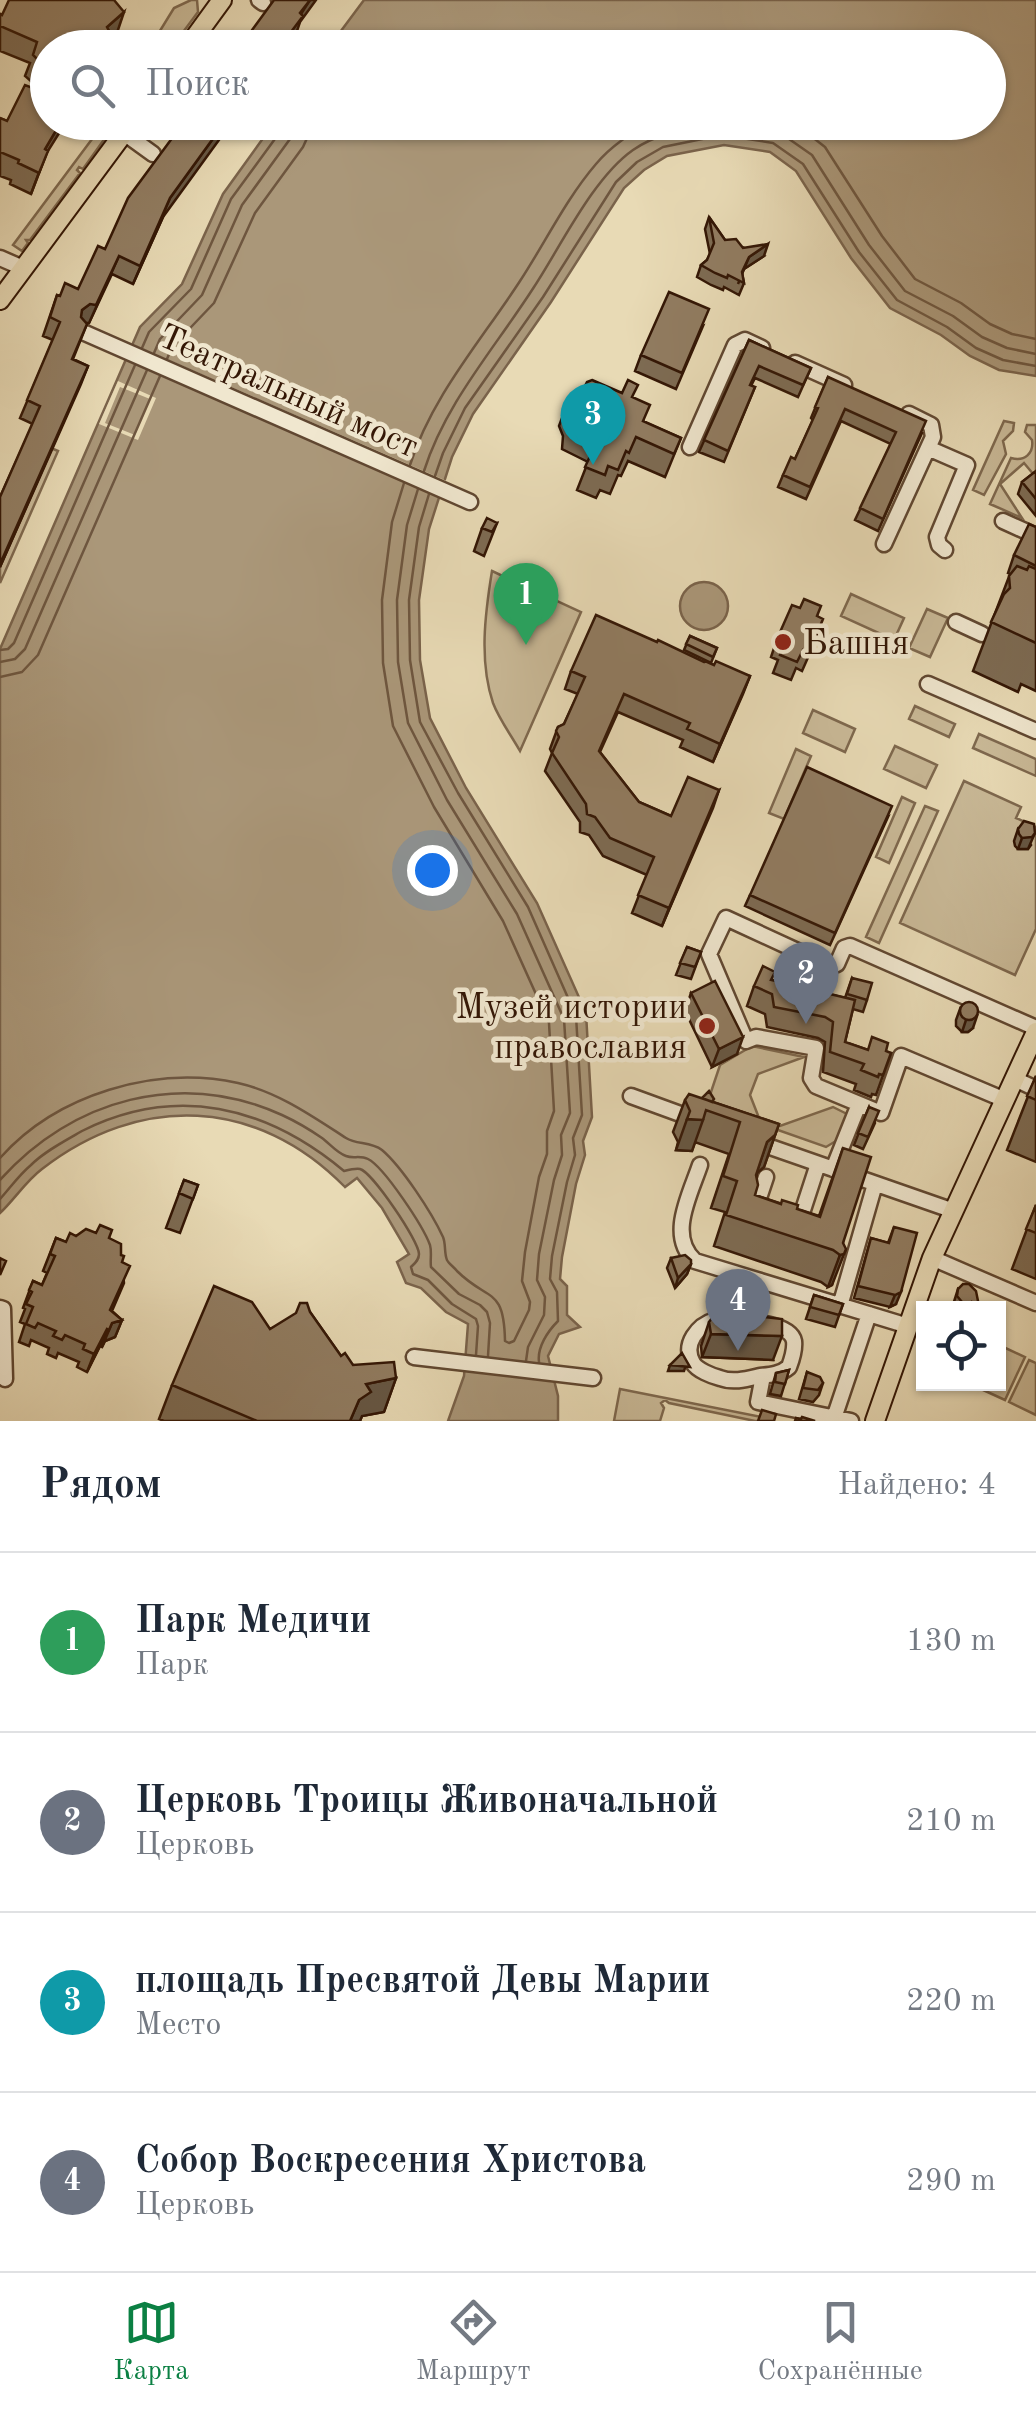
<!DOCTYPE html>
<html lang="ru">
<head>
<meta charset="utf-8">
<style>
  :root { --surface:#fff; --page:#f2f2f3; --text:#1f2937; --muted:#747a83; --line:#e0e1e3; --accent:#0b8043 }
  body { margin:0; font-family:"Old Standard TT",serif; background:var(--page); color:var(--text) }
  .controls { position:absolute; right:30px; bottom:30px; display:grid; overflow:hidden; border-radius:0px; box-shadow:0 2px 8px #0004 }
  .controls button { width:90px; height:90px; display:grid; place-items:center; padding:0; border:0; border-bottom:2px solid var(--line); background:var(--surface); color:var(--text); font:50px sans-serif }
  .you { position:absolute; left:432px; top:870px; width:35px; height:35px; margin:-25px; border:8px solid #fff; border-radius:50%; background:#1a73e8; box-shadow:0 0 0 15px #1a73e833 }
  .badge { display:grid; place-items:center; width:65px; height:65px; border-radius:50%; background:var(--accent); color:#fff; font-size:32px; font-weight:700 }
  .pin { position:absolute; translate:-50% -82px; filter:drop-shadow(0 2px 5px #0008) }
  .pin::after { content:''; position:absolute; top:52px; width:35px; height:30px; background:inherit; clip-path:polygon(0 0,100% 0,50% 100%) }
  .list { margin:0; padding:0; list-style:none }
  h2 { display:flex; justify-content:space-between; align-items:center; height:130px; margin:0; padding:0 40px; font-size:42px }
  h2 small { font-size:32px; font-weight:400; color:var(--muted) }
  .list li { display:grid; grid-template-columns:65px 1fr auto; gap:30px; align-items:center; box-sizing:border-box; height:180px; padding:0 40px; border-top:2px solid var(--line) }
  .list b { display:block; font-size:38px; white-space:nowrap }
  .list p { margin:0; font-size:32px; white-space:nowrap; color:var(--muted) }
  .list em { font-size:32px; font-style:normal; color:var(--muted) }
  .icon { flex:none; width:55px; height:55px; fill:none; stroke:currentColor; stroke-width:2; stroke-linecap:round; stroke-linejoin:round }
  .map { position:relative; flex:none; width:1036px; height:1421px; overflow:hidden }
  .search { position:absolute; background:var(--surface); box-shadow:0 2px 8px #0004; left:30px; right:30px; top:30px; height:110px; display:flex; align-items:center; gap:25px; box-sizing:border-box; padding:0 35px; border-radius:55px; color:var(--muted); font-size:38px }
  .sheet { height:850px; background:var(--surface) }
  nav { display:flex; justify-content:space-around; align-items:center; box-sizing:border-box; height:140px; border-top:2px solid var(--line); background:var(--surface); font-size:28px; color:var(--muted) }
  nav a { display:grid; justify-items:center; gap:5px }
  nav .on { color:var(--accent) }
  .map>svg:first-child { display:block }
  .green { fill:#c9b997; stroke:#7e684e; stroke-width:2.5 }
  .water { fill:#aa9779; stroke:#7a634b; stroke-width:2.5 }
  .pier { fill:#e8dab5; fill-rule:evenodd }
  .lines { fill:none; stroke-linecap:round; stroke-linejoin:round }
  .shore { stroke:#6e563f; stroke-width:2.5 }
  .minor-casing { stroke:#604731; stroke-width:19 }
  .major-casing { stroke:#331605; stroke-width:22 }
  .minor { stroke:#f0e7cf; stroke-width:14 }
  .major { stroke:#e8dab5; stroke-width:18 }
  .wall { fill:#7d6b53; stroke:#331605; stroke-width:2.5 }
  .shaded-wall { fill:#665744; stroke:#331605; stroke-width:2.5 }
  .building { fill:#917c61; stroke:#331605; stroke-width:2.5 }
  .poi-dot { fill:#8f2418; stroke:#f0e7cf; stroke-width:4 }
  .labels { text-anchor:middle; stroke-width:9; stroke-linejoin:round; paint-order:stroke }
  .street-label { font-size:35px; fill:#331605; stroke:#f0e7cf }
  .poi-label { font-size:35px; fill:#331605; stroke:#f0e7cf; text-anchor:start }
</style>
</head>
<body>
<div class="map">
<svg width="1036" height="1421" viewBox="0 0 1036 1421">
  <rect width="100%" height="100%" fill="#e8dab5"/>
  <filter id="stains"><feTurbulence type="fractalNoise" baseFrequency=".002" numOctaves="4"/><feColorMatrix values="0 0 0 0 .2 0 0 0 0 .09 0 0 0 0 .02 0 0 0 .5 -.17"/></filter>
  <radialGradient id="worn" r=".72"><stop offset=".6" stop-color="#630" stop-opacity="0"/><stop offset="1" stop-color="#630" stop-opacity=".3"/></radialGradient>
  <path class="green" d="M191,0h6l1,12 -26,35h-22l24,-39z
    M104,123h13l-2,2 -3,-2 -2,2 3,2 -30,42 -4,-2 -2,3 3,3 -50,67h-4l2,3 -6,8 -9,-6z
    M1004,421l10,2 -1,8 -10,10 3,13 -22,41 -11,-5z
    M1027,425h9v49l-2,1 -10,-12 -24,21 22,34 -32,-14 21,-46c14,4 23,-5 21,-18l-7,-8z
    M51,448l7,3 -58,132v-17z
    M492,571l89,41 -61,139c-9,-16 -21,-32 -27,-48 -14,-42 -8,-89 -1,-132z
    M851,594l53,24 -10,22 -53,-24z
    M927,609l21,9 -18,39 -21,-9z
    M915,706l40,18 -6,13 -40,-18z
    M813,710l42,19 -10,23 -42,-19z
    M979,734l57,25v17l-63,-28z
    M895,746l42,19 -11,23 -42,-19z
    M796,749l15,7 -27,63 -15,-6z
    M964,781l57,26 -5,11 20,9v102l-21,46 -115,-52z
    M902,797l13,6 -26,60 -13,-6z
    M925,806l13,5 -59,132 -13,-6z
    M752,1046l52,11 -46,17 -8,21 9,23 21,8 53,-19 14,7 -11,27 -10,6 -113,-40 -4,-9 11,-33z
    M999,1345l26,12 -20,43 -35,-16h28z
    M1029,1360l7,3v52l-27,-13z
    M620,1389l152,30v2h-17l-86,-18 -4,-3 -4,3 3,5 -4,13h-46z"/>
  <path class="water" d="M364,0h672v376l-37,-6 -29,-14 -29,-21 -51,-27 -39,-50 -55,-87 -26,-19 -46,-7 -57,11 -23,14 -20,18 -73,114 -78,112 -21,43 -23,72 -10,71 1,60 10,58 36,70 71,115 49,110 6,104 -9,24 2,14 -9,29 -14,73 -2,22 7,7v29l13,12 -21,7 -11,22 10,40v25h-110l16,-45 4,-52 -22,-12 -25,-24 -15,-5 -9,-21 12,-8 -27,-46 -25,-30 -12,9c-88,-90 -205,-94 -303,-18 -16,12 -28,31 -42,44v-564l140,-322 42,-43 41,-90 51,-71 714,-1v-74l-659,-1z
    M680 606a24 24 0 1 1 48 0a24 24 0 1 1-48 0Z"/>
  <path class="pier" d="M128,342l321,140 -5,17 -322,-141z
    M118,381l38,17 -18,42 -39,-16zM120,387l30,12 -15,36 -30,-12z"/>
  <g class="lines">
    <path class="shore" d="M729,122l50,10 33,23 57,90 36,46 48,25 29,21 25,11 29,6
      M793,122l32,25 57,89 33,43 46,24 29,21 22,10 24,5
      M142,348l7,-16 42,-43 40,-90 49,-67 2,-10
      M154,353l6,-14 42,-44 40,-90 48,-66 4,-17
      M167,359l5,-12 42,-44 41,-90 48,-66 5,-11 1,-14
      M410,465c22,-69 71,-124 110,-184 25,-38 46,-82 76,-117 15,-18 34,-30 54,-42
      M424,471c22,-69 71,-123 110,-184 27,-41 59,-109 99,-137 26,-18 56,-21 87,-28
      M435,476l8,-23 22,-45 78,-111 73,-115 21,-20 26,-15 59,-12 51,8 30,21 56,88 38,48 50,27 29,21 27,12 33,6
      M418,489l-11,36 -10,75 1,62 10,61 39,77 70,114 47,105 6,94 -9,22 1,20 -8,25 -15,74 -2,26 8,17 -1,18 -16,32 -2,14
      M429,494l-10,33 -10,73 1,60 10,62 38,71 70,114 48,109 6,99 -9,23 2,17 -8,27 -15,74 -2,23 7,13 1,29c-10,10 -21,26 -19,41
      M0,650l8,-1 6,-6 121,-278
      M0,662l15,-3 10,-10 122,-279
      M0,677l22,-5 16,-17 122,-279
      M0,1158c57,-64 155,-93 238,-75 40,9 74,33 108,55 11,7 24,3 36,12 20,17 50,63 61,87 3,7 1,16 4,23 2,4 7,7 10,11 31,31 47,15 48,70l4,2 5,-2 15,-31 1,-8 -8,-21 3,-29 14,-75 8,-23v-23l7,-20 -5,-88 -46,-102 -69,-114 -41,-81 -10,-63 -1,-63 10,-78 12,-39
      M0,1180c72,-81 181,-111 282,-65 13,6 27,14 40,23 7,5 15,15 24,18 7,3 14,-1 22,3 16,8 55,67 62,86 2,7 0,15 1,22l28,27 21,11 7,7 3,11 -2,33
      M0,1199c10,-11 19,-24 31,-34 14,-14 34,-24 51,-34 94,-47 184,-25 262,40 4,-1 12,-3 16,-2 12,3 59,72 59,85 0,6 -4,9 -8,13l2,7 15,6 24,24 24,15 2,7 -2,29"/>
    <g class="minor-casing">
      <path id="minor" d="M259,0l4,3
        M124,133l29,21
        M0,258l23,10
        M85,333l385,169
        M795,363l49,22
        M690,447l45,-102 10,-5 17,8
        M928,448l39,17 -30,72 2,8 6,5
        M1003,521l33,15
        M884,544l49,-107 -2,-12 -22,-11
        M956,622l26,12
        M928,684l108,47
        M1015,1079l21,10
        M631,1096l63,23
        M1005,1100l-104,-44 -20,57 -65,-27 -5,-8 5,-30 -60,-11 -10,4 -37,-87 17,-36 104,48 7,-2 7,-16 6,-2 186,82
        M756,1142l198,69
        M700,1165c-10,30 -33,71 -5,96l213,65
        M833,1169l26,-65
        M757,1210h-2l11,-33
        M792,1220l10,-7 16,-49
        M932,1258l104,45
        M840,1306l35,-122
        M0,1308l3,1 2,70
        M715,1320c18,1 75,0 79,21 1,8 -2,18 -5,26 -8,7 -18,8 -29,9 -13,3 -27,7 -40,2 -8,-2 -23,-8 -27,-15 -11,-19 5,-38 22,-43z
        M414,1357l179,21
        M763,1376l-5,26 93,19
        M834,1418l35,-104"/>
    </g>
    <g class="major-casing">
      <path id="major" d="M187,48l35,-48
        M0,300l132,-178
        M875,1421l57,-163 104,-226"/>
    </g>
    <use href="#minor" class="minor"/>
    <use href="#major" class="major"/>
  </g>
  <path class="wall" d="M0,14l117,19 -69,15 -2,106 -15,40 -21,-10 1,-4 -11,-4v-58l7,3 36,-29 2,-4 -12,-5 -8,-7 5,-13 -30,-12z
    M163,217l-30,67 -21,-10 -23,49h-3l1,1 -14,35 15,7 -88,201v-70l33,-73 -13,-6 33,-78 -10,-4 14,-41 3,1 18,-7 27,-40z
    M709,217l16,23 39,16 -20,13 -2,4 2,10 -5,12 -15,-8 -1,3 -12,-5 -14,-8 4,-12 6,-5 3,-6 -5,-25z
    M703,326l-27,63 -41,-18 6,-16z
    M749,340l62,28 -13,29 -43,-19 -4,8 4,1 -31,75 -25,-10z
    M828,377l94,56 -44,98 -23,-11 36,-76 -50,-23 -35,78 -28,-12 5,-12 12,-16 18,-39 -2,-2z
    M633,398l11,24 37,16 -16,39 -37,-16 -7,15 -3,-1 -8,19 -10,-4 -4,8 -19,-8 11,-28 -26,-13 1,-13 -4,-10 9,-24z
    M1036,471v45l-18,-22 4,-12z
    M497,523l-13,33 -10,-5 8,-23z
    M1036,527v164l-15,-7 -3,8 -45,-21 37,-97 -2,-1 6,-18z
    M817,616v21l-15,34 -6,-3 -5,12 -18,-7 5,-13 -7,-3 6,-18z
    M690,636l27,12 -6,15 -27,-13z
    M704,662l46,14 -37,86 -33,-15 3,-7 -65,-28 -18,40 39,50 32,14 48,-26 -57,136 -30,-13 15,-38 -44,-19 -14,-21 -9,-3v-10l-35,-51 7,-18 -2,-4 8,-22 6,-3 14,-30 -13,-5 6,-18z
    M888,817l-58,128 -85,-39 5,-11z
    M1018,829l13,16 -3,4h-10l-3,-3 -1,-5z
    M687,947l14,5 -10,27 -15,-4z
    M852,978l15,22 -4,12 -10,-3 -8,33 23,8 23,3 -15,42 -4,-1 -1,3 -17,-7 2,-6 -33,-12 2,-30 -7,-4 -51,-11 -2,-13 -18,-8 7,-20 18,-6 73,18z
    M691,993l46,61 -25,13 -27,-56z
    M960,1009l13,19 -5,4h-6l-6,-6v-6z
    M1036,1076v86l-29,-12z
    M685,1100l28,2 66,22 -15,43 -7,5 -2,23 64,21 24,-68v95l-11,42 -4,2 -7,-5 -107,-36 11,-34 -14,-4 18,-54 -34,-12 -3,9 -16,-1 2,-8 -5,-10z
    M869,1107l6,16 -12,26 -9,-4z
    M184,1180l14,5 -18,48 -14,-5z
    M1036,1205v74l-24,-10z
    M894,1227l2,77 -6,3 -36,-9 17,-60 17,5z
    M96,1233l13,5 12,17 3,28 -12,28 10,9 -7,17 -10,4 -3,6 -2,-1 -13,26 -10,-5 2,-5 -21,-9 -2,5 -9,-4 2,-6 -18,-8 -2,6 -10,-4 6,-18 -5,-2 5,-13 -2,-1 10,-27 9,4 5,-12 -4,-2 13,-33 10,4 10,-6z
    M671,1258l20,6 -4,10 -12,14 -8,-20z
    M958,1289l21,17 -1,2h-26z
    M814,1295l29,9 -8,23 -29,-8z
    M729,1307l19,8 25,45 -71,-3 -1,-11 8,-24 18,-10z
    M310,1312l31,44 12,9 43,13 -12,34 -22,4 -2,5h-196l-5,-2 13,-34 98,-56z
    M789,1370l-8,26 -11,-2 6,-21z
    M807,1372l16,11 -4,12 -6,7 -14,-3z"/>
  <path class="shaded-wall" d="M310,0h6l-16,22 -4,12 -10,14h-7z
    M124,12l-7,21 -11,9 7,-4 -4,10h-10l8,-21z
    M61,122h5l-20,32 -15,40 15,-39 -1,-6z
    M225,122h7l-69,95 -30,67 37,-86z
    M768,244l-4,12 -20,13 -6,15 11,-27z
    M119,256l-30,67h-6l-7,5 6,-18 8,-6z
    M88,366l-7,18 -81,183v-3z
    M750,676l-7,18 -30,68 7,-18z
    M719,790l-6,18 -51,118 7,-18z
    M1035,833l-7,16h-10l4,-11z
    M977,1016l-4,12 -5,4h-6l4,-12z
    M743,1037l-6,17 -25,13 7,-18z
    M687,1119l16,1 -11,31 -16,-1z
    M775,1135l-11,32 -8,7 11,-32z
    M846,1249l-14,36 -4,2 12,-32z
    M691,1264l-4,10 -12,14 3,-10z
    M901,1292l-5,12 -6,3 5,-12z
    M122,1320l-7,17 -10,4 -3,6 10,-24z
    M107,1329l-7,17 -13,26 7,-18z
    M711,1334l71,2 -9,24 -71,-3z
    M670,1365h16l-2,6h-16z
    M396,1378l-12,34 -22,4 -2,5h-10l16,-37z"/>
  <path class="building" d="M9,0h105l10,12 -17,15 6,11 -14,10h-51v17l-8,-3 -7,-7 4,-13 -37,-16v-12l2,1z
    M274,0h36l-10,13 3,3 -24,32h-40z
    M48,83v39h13l-16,27 3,2 -9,22 -21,-10 1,-3 -19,-8v-34l7,3 18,-36 18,7z
    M184,122h41l-55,76 -30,68 -21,-10 -23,49 -6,-1 -8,6 -1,7 6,7 -15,35 16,7 -88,198v-67l40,-91 -13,-6 33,-78 -10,-5 7,-22 3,1 5,-13 13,6 20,-43 7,3 23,-51z
    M709,217l16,23 11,-1 7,9 25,-4 -19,13 -7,15 2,11 -16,-8 -1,3 -12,-5 -14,-8 6,-5 7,-17z
    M669,292l40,17 -27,64 -41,-18z
    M749,340l62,28 -8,17 -44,-19 -9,19 5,2 -27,64 -24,-11z
    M828,377l98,44 -43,98 -23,-11 36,-76 -51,-23 -35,78 -27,-12 8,-18 4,2 23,-51 -3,-1z
    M592,380l30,13 6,-13 10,5 -6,12 18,8 -7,16 38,17 -7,16 -38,-17 -7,16 -3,-2 -8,19 -10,-4 -3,9 -20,-8 13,-28 -28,-13v-8l3,-3 -5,-13 6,-9 9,-3 4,-8z
    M1036,471v28l-14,-17z
    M487,518l10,5 -5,9 -10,-4z
    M1029,524l7,3v39l-22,-11z
    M1017,566l10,4 2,-4 7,3v74l-45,-21 13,-28 6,-6 -1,-12z
    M804,599l17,7 -4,10 6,3 -14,34 -6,-3 -6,12 -17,-7 4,-12 -7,-4 15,-34 8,3z
    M596,615l61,27 1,-2 46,22 1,-1 9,4 2,-4 34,15 -30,68 -33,-15 3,-6 -66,-29 -25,57 40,51 32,14 17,-39 31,13 -50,118 -31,-13 16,-38 -44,-19 -15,-21 -8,-3 -1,-10 -34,-51 7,-16 -3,-6 2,-4 6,-3 21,-47 -14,-6z
    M690,636l27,12 -4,9 -27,-13z
    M807,767l85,39 -57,127 -85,-38z
    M1024,821l10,3 1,9 -3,4 -10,1 -3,-4 -1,-5z
    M687,947l14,5 -6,15 -15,-4z
    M763,966l12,6 -4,8 84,20 -10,42 23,8 4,-13 16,6 -2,8 5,2 -8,22 -4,-1 -1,3 -17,-7 3,-6 -34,-12 3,-30 -8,-5 -51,-10 -2,-13 -18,-8z
    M852,978l20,5 -5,17 -20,-6z
    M715,981l28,56 -24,12 -28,-56z
    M960 1011a9 9 0 1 1 18 0a9 9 0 1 1-18 0Z
    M1036,1076v24l-9,-4z
    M709,1091l5,8 -2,3 -10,-4z
    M689,1094l90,30 -4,11 -8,7 -11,33 2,10 -3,10 26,9 1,-4 16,5 -1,4 23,8 23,-69 28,9 -28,86 3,6 -2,5 -4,1 -7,-5 -107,-35 11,-34 -14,-5 17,-54 -34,-12 -3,10 -16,-1 3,-8 -5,-11z
    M869,1107l10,4 -11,26 -10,-4z
    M184,1180l14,5 -5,14 -14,-6z
    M1036,1205v28l-10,-4z
    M100,1225l12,5 -3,8 12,6v11l3,1 -2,6 8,4 -20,44 12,10 -10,3 -3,7 -2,-1 -13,25 -11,-5 2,-5 -20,-9 -3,5 -9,-4 3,-5 -18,-8 -3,5 -9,-4 7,-17 -7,-3 6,-12 -3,-2 4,-9 9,4 13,-29 -5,-2 6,-16 10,4 4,-9 6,3 10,-7 10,4z
    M894,1227l23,6 -16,59 -6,3 -37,-9 13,-48 18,5z
    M685,1255l6,5v4l-13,14 -7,-20z
    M0,1258l6,3 -6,14z
    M963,1284h6l7,7 3,15 -7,-4 -2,6h-3l-10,-12 1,-7z
    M214,1286l38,16 18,27 26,-16 4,-10h7l3,9 31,44 4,-3 8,12 41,-3 2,16 -30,6 5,8 -12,8 -9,21h-93l-85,-36z
    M814,1295l29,9 -4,11 -29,-8z
    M729,1307l10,1v5h9v2l34,4v17l-71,-2 -2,-12 6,-8 14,-2z
    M682,1353l8,14 -20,-2z
    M789,1370l-4,14 -10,-2 1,-9z
    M807,1372l13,5 3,6 -5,7 -15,-2z
    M762,1410l14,4 -2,7h-16z
    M802,1417l13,4h-20l1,-3 5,1z"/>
  <g class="poi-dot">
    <circle cx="783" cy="642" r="10"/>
    <circle cx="707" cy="1026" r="10"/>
  </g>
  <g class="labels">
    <g class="street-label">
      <text transform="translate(289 390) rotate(24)" y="12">Театральный мост</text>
    </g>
    <g class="poi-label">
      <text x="803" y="654">Башня</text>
      <text x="687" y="1018" text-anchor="end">Музей истории<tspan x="687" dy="40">православия</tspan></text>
    </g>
  </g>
  <rect width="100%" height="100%" filter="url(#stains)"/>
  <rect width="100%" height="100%" fill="url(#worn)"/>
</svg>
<div class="controls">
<button><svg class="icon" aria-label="locate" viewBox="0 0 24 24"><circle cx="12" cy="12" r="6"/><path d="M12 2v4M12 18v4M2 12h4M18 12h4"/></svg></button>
</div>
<div class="you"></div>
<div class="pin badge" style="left:526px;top:645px;background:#2e9e5b">1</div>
<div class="pin badge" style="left:806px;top:1024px;background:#6b7280">2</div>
<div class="pin badge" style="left:593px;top:465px;background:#0f9aa8">3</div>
<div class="pin badge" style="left:738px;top:1351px;background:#6b7280">4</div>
<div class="search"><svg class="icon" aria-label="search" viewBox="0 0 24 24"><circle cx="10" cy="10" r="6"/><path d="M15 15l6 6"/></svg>Поиск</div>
</div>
<section class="sheet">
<h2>Рядом<small>Найдено: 4</small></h2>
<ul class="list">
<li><span class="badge" style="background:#2e9e5b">1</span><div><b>Парк Медичи</b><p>Парк</p></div><em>130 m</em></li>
<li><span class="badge" style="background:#6b7280">2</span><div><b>Церковь Троицы Живоначальной</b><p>Церковь</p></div><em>210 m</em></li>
<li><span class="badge" style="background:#0f9aa8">3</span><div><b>площадь Пресвятой Девы Марии</b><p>Место</p></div><em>220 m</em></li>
<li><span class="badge" style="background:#6b7280">4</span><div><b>Собор Воскресения Христова</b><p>Церковь</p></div><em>290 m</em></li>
</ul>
</section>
<nav>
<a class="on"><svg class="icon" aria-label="map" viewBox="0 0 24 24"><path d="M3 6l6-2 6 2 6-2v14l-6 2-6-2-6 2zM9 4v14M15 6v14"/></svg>Карта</a>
<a><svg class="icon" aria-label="directions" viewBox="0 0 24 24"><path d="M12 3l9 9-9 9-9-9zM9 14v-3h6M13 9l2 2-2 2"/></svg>Маршрут</a>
<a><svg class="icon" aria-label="saved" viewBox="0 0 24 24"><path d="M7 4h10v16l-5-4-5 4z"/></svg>Сохранённые</a>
</nav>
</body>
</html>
